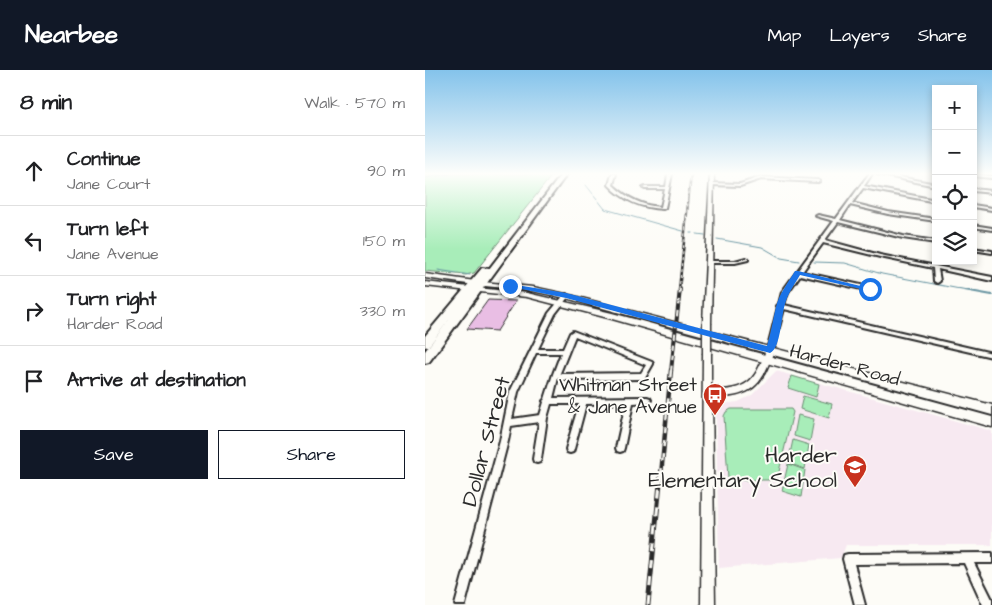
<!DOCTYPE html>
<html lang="en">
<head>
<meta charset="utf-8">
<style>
  :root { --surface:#fff; --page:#f2f2f2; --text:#202124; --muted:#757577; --line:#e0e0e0; --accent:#111827 }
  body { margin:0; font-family:"Architects Daughter",sans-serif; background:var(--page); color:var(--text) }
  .controls { position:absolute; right:15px; top:15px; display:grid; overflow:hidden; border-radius:0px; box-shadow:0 2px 8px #0003 }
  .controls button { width:45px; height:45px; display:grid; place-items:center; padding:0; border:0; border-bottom:1px solid var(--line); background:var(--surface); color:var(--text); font:25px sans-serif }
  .stop { position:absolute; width:15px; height:15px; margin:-11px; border:4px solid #1a73e8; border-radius:50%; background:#fff }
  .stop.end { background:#1a73e8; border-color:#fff; box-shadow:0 1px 5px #0008 }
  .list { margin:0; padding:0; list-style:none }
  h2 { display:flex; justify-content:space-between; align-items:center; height:65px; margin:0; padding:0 20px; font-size:21px }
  h2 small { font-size:16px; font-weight:400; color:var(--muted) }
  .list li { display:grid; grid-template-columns:32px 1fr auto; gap:15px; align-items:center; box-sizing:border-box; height:70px; padding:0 20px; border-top:1px solid var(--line) }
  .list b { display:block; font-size:19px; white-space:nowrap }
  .list p { margin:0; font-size:16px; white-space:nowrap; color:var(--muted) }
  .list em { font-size:16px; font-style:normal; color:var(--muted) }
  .actions { display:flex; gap:10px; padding:15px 20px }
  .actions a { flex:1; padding:11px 0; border:1px solid var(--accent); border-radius:0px; text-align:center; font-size:18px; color:var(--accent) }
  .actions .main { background:var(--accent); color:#fff }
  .icon { flex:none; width:28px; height:28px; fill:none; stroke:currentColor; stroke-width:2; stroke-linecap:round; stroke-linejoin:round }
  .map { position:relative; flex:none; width:567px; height:535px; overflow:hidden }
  header { display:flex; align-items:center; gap:30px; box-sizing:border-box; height:70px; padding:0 25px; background:var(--accent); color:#fff }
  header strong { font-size:24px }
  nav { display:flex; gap:28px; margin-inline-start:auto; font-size:18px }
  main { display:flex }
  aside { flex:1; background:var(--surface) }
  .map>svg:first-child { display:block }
  .built { fill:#f7e9f1 }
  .green { fill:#a8edb9; stroke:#6a8c72 }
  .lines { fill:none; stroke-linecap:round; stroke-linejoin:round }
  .stream-far1 { stroke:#6794a1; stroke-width:1 }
  .stream { stroke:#6794a1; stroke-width:2 }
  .building { fill:#e9bee4; stroke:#2b2b2b }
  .minor-casing { stroke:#2b2b2b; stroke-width:4 }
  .tertiary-casing { stroke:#2b2b2b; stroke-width:3 }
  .secondary-casing { stroke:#2b2b2b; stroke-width:3 }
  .primary-casing { stroke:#2b2b2b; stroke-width:4 }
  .minor { fill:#fdfcf7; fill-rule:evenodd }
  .tertiary { fill:#fdfcf7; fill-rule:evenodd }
  .secondary { fill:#fdfcf7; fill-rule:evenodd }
  .primary { fill:#fdfcf7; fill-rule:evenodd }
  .rail-far3-casing { stroke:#2b2b2b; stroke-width:2.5 }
  .rail-far2-casing { stroke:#2b2b2b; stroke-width:4 }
  .rail-far1-casing { stroke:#2b2b2b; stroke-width:4.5 }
  .rail-casing { stroke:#2b2b2b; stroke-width:5 }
  .rail-far3 { stroke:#fdfcf7; stroke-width:1; stroke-dasharray:3; stroke-linecap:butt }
  .rail-far2 { stroke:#fdfcf7; stroke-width:2; stroke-dasharray:5.5; stroke-linecap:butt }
  .rail-far1 { stroke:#fdfcf7; stroke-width:2.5; stroke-dasharray:7; stroke-linecap:butt }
  .rail { stroke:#fdfcf7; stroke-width:3; stroke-dasharray:9; stroke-linecap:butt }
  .tertiary-bridge-casing { stroke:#2b2b2b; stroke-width:11; stroke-linecap:butt }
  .tertiary-bridge { stroke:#fdfcf7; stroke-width:8 }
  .route { fill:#1a73e8 }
  .labels { text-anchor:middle; stroke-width:4; stroke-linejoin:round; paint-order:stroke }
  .street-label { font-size:19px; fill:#2b2b2b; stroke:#fdfcf7 }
  .poi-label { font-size:19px; fill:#2b2b2b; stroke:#fdfcf7; text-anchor:end }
  .near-street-label { font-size:22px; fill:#2b2b2b; stroke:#fdfcf7 }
  .near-poi-label { font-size:22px; fill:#2b2b2b; stroke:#fdfcf7; text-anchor:end }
</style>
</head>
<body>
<header>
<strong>Nearbee</strong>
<nav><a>Map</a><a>Layers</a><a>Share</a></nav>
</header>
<main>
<aside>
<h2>8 min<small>Walk · 570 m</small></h2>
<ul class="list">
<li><svg class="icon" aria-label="ahead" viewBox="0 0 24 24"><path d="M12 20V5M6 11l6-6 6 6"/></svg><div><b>Continue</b><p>Jane Court</p></div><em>90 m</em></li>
<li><svg class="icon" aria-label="left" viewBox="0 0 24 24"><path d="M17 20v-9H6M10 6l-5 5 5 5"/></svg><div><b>Turn left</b><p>Jane Avenue</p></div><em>150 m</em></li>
<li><svg class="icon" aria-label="right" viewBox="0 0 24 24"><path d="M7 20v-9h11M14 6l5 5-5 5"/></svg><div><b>Turn right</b><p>Harder Road</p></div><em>330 m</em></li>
<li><svg class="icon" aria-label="arrive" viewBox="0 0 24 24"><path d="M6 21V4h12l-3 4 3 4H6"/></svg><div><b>Arrive at destination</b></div></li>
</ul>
<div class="actions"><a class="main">Save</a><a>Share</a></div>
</aside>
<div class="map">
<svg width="567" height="535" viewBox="0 0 567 535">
  <rect width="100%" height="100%" fill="#fdfcf7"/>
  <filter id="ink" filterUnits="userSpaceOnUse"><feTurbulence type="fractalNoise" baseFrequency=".02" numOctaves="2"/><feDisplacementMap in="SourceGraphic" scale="10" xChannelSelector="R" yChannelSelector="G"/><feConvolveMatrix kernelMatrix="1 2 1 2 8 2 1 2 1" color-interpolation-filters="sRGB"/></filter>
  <g filter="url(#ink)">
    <path class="built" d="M351,301l216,60v114h-146l-5,13 -122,10 -3,-158 6,-6 16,-2 14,-7z"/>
    <path class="green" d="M0,104h128l-79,99 -8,2 -41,-4z
      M367,306l27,8 -3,13 -28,-9z
      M378,326l29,8 -3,14 -29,-9z
      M306,339h60l2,3 -16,68h-46l-3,-2 -4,-62 2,-4z
      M373,345l16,4 -4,22 -16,-5z
      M368,370l16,5 -4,24 -17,-6z
      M363,394l17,6 -4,27 -19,-6z"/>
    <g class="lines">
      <path class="stream-far1" d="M0,108l25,-4
        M161,115l19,24 78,22
        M265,163h3
        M272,164l8,1
        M292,169l45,8 19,11 18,3
        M389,192l31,1 37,11 83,16
        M13,200l32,5"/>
      <path class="stream" d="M534,219l33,6"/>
    </g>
    <path class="building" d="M63,230l28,1 -19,30 -30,-2z"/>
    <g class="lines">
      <g class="minor-casing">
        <path id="minor" d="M187,104h4l-3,11c14,13 29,21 48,22l4,-18h-20l-2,-1 2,-1h21l2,-13h4l-7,34 -2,1c-22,-1 -39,-8 -54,-24z
          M444,104h3l-8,12 72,14v2l-73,-14 -11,15 36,9 48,7v2l-48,-7 -38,-9 -10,15 63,16 33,5v2l-33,-5 -65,-16 -13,18 55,15 112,22v4l-54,-12 2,12 -3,2 -3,-2 -1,-13 -53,-11 -57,-14 -21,29 68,15 3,2 -3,2 -70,-16 -12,17 -4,13 208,48v4l-208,-48 -11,41 -1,2h-4l-1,-2 11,-43 -1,-1 2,-2 3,-12 52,-71 -18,-5 2,-1 18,4z
          M452,104h8l51,10v2z
          M548,104l19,2v2l-19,-2z
          M336,107l57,3 2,1 -2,1 -57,-3 -21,7 -28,-1 -2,-1 2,-1 28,1z
          M548,119l19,2v2l-19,-2z
          M548,135l19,3v2l-19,-3z
          M548,155l19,3v2l-19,-3z
          M548,178l19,3v2l-19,-3z
          M321,188l2,1v1l-13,3h-25l-2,-1 2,-1h25z
          M141,224l3,2 -14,18 -17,35h25l7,-16 3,-2 79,31 1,2 -8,14 -2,1 -81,1 -4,-2 -5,20 94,-1 3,1 1,2 -1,2 -17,1 -9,45 -1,3 -3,1 -3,-1 -1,-3 10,-45 -40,1 -12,45 -1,3 -3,1 -3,-1 -1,-3 13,-45h-28l-4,14 -6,41 -1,3 -3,1 -3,-1 -1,-3 6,-37 -28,4 -3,15 -43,164h-10l45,-164 10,-49 39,-79 15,-18zM150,266l71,29 -5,8 -78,1 -3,-1zM111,283h25l-8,21 -8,25 -2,2 1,1 -4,13 -28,4 6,-27z
          M567,483v10h-18l18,36v6h-9l-19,-42 -110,1 11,41h-10l-12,-46 1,-4 4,-1z"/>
      </g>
      <g class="tertiary-casing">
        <path id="tertiary" d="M285,104h4l-3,149 -4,2 -4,-2z
          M0,204l50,7 3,2 -3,2 -50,-7z
          M0,212l44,5 3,2 -3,2 -44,-5z
          M345,277l3,1 1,2c-13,38 -22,46 -62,48l3,207h-14l2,-251 1,-2h6l1,2v37c36,-2 43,-7 55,-41l1,-2z"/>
      </g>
      <g class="secondary-casing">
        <path id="secondary" d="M48,211l60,6 33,7 426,111v10l-426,-117 -33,-7 -57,-6 -4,-2z
          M42,217l60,6 85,20 380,104v10l-380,-108 -85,-22 -57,-6 -4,-2z"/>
      </g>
      <g class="primary-casing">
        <path id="primary" d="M137,104h5l-138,188 -4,1v-12l26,-34 -22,29 -4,1v-11l57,-68 7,1z"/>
      </g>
      <use href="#minor" class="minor"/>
      <use href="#tertiary" class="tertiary"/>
      <use href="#secondary" class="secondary"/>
      <use href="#primary" class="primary"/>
      <g class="rail-far3-casing">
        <path id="rail-far3" d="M254,220l12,-116"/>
      </g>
      <g class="rail-far2-casing">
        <path id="rail-far2" d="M246,301l9,-82"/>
      </g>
      <g class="rail-far1-casing">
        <path id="rail-far1" d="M236,405l10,-105"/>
      </g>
      <g class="rail-casing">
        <path id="rail" d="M223,535l13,-132"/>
      </g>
      <use href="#rail-far3" class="rail-far3"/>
      <use href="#rail-far2" class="rail-far2"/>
      <use href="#rail-far1" class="rail-far1"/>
      <use href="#rail" class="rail"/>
      <g class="tertiary-bridge-casing">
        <path id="tertiary-bridge" d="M282,253v31"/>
      </g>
      <use href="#tertiary-bridge" class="tertiary-bridge"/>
    </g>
  </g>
  <linearGradient id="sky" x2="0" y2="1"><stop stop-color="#84c3eb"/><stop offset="0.58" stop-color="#fefefb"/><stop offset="1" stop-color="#fefefb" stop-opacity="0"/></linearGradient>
  <rect width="567" height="179" fill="url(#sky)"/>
  <path class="route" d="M373,201l75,18 -3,2 -70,-16c-6,10 -12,18 -15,29 -4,12 -4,44 -15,49l-204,-55 -59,-12 3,-2 56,9 201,53c4,-13 6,-26 9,-39 3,-13 12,-24 19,-36z"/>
  <defs>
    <g id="bus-pin" transform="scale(1.25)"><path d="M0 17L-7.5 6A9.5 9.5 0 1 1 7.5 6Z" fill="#c8321e" stroke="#fdfcf7"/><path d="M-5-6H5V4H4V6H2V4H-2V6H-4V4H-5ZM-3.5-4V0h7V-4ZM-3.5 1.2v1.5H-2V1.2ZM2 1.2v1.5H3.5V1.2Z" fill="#fff"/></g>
    <g id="school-pin" transform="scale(1.25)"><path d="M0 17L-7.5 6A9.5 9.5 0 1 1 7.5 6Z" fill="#c8321e" stroke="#fdfcf7"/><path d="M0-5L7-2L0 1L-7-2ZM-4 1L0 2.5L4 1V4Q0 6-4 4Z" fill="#fff"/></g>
  </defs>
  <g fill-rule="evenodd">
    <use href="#bus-pin" x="290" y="325"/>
    <use href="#school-pin" x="430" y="397"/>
  </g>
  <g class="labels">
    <g class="street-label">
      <text transform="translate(420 294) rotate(15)" y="7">Harder Road</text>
    </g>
    <g class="poi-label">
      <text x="272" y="321">Whitman Street<tspan x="272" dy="22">&amp; Jane Avenue</tspan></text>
    </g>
    <g class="near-street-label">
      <text transform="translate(60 371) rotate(-75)" y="8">Dollar Street</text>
    </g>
    <g class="near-poi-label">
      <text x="412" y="392">Harder<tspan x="412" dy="25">Elementary School</tspan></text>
    </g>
  </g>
</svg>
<div class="controls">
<button>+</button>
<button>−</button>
<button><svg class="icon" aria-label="locate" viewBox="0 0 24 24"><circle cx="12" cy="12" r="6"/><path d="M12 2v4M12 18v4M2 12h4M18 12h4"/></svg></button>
<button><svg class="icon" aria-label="layers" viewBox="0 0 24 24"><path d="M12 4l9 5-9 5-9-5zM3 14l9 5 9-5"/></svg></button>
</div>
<div class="stop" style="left:445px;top:219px"></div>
<div class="stop end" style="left:85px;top:216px"></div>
</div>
</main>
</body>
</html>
